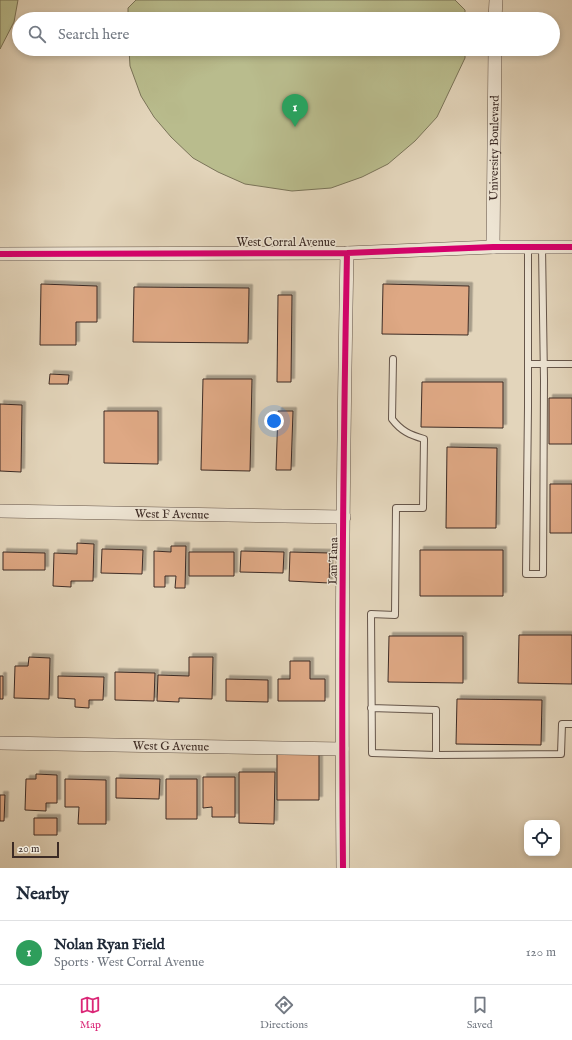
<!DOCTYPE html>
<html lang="en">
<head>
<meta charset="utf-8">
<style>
  :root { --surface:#fff; --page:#f6f6f7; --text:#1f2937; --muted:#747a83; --line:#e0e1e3; --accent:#db2777 }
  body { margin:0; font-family:"IM FELL English",serif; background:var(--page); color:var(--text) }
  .controls { position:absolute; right:12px; bottom:12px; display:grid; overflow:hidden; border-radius:8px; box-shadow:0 2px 6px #0003 }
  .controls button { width:36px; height:36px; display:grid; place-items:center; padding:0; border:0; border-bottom:1px solid var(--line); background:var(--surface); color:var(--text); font:20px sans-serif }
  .scale { position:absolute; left:12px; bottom:10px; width:47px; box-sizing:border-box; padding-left:4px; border:2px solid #3c2b25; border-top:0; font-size:11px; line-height:14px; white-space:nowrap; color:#3c2b25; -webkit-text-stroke:3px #ede4d3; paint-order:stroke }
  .you { position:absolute; left:274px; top:421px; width:14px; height:14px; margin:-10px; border:3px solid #fff; border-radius:50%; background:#1a73e8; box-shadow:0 0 0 6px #1a73e833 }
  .badge { display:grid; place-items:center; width:26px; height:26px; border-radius:50%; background:var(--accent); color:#fff; font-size:13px; font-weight:700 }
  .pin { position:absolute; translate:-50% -33px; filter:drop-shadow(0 1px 2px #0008) }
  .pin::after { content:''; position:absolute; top:21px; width:14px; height:12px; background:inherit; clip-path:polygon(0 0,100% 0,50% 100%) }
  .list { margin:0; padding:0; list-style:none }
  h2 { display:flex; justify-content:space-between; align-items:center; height:52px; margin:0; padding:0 16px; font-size:17px }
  h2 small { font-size:13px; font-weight:400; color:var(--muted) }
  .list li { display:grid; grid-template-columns:26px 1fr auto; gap:12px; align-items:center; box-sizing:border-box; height:64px; padding:0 16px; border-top:1px solid var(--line) }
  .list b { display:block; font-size:15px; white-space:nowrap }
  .list p { margin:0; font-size:13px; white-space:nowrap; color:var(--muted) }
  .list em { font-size:13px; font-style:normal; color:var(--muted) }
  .icon { flex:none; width:22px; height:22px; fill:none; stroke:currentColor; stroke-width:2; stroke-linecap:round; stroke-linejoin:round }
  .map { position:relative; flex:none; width:572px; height:868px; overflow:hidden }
  .search { position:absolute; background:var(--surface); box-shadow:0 2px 6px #0003; left:12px; right:12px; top:12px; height:44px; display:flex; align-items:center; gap:10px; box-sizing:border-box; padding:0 14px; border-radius:22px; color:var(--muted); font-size:15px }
  .sheet { height:116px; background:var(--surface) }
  nav { display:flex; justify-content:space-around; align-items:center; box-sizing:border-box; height:56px; border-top:1px solid var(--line); background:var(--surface); font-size:11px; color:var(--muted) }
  nav a { display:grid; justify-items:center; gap:2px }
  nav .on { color:var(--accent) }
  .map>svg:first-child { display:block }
  .green { fill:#b9bc8d; stroke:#7a7459 }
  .building { fill:#dea884; stroke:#3c2b25; filter:url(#shadow) }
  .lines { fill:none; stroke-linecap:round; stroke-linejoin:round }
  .lane-casing { stroke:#66564a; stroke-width:8 }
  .street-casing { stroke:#66564a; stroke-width:14 }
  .lane { stroke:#ede4d3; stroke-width:6 }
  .street { stroke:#ede4d3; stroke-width:13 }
  .cycleway-casing { stroke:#ede4d3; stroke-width:8 }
  .cycleway { stroke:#d6006c; stroke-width:6 }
  .labels { text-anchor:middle; stroke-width:3; stroke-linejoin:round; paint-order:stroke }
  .street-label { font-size:12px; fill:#3c2b25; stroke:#ede4d3 }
</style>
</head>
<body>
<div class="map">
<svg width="572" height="868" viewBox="0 0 572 868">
  <defs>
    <filter id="shadow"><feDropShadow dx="3.5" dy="-3.5" stdDeviation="0" flood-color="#0004"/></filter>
  </defs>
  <rect width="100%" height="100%" fill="#e3d5bb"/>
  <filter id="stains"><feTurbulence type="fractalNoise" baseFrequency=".005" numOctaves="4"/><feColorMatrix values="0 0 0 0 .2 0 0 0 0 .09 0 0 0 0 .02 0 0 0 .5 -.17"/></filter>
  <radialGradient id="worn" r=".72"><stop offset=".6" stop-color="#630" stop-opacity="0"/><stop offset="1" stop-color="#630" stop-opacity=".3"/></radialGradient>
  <path class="green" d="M0,0h18l-4,22 -14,27z
    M136,0h319l10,10v9h-337v-11z
    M129,49h336v9l-28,59 -22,24 -27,23 -26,13 -31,11 -39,3 -47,-7 -27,-12 -25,-14 -22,-21 -17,-20 -13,-21 -11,-30z"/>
  <path class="building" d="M41,284l56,2v36h-21v23h-36z
    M383,284l86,2 -1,49 -86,-1z
    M134,287l115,1 -1,55 -115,-1z
    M278,295h14l-1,87h-14z
    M50,374l19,1 -1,9h-19z
    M203,379h49l-2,92 -49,-1z
    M422,382h81v46l-82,-1z
    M549,398h23v46h-23z
    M0,404l22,1 -1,67 -21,-1z
    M104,411h54v53l-54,-1z
    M278,411h15l-2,59h-15z
    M447,447l50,1 -1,80h-50z
    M550,484h22v49h-22z
    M77,543l17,1 -1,37h-22v6l-18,-1 1,-33 23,1z
    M171,546h15l-1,42h-10l1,-12h-11v11h-11v-36l17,1z
    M102,549l41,1 -1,24 -41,-1z
    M420,550h83v46h-83z
    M241,551l43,1 -1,21 -43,-1z
    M3,552l42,1v17h-42z
    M189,552h45v24h-45z
    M290,552l40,1 -1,30 -40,-2z
    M519,635h53v49l-54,-1z
    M389,636h74v47l-75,-1z
    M29,657l21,1 -1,41 -35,-1 1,-32h13z
    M189,657h24l-1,42 -33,-1v4l-22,-1 1,-26 31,1z
    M290,661h20v18h15v22h-47v-22h12z
    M115,672l40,1 -1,28 -39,-1z
    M0,676h3v23h-3z
    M58,676l46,1 -1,23h-14v8l-14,-1v-8l-17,-1z
    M226,679l42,1v22l-42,-1z
    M457,699l85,1 -1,45 -85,-1z
    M277,751h42v49h-42z
    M239,772h36l-1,52 -35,-1z
    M36,774l21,1v28h-11v8l-21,-1 1,-31h10z
    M203,777h32v40h-23v-10l-9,1z
    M116,778l44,1 -1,20 -43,-1z
    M65,779l41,1v44h-28l1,-17h-14z
    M166,779h31v40h-31z
    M0,795h5l-1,26h-4z
    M34,818h23v17h-23z"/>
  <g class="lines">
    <g class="lane-casing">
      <path id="lane" d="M528,247v160l-2,167h17l1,-194 -2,-133
        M393,359l-1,60c9,12 18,16 32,20l-1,69h-27l-1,107 -24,-1 1,139 64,2 125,-1 1,-30h10
        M528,364h44
        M371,708l65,2v45"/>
    </g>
    <g class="street-casing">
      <g id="street">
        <path d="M495,19l1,-19"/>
        <path id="s1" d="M493,247l2,-198"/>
        <path d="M0,254l347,-1 146,-6h79"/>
        <path id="s2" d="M0,511l344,6"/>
        <path id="s3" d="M0,743l342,6"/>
        <path d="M343,868c-2,-205 0,-410 4,-615"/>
      </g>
    </g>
    <use href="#lane" class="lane"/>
    <use href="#street" class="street"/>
    <g class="cycleway-casing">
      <path id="cycleway" d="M0,254l347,-1 146,-6h79
        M343,868c-2,-205 0,-410 4,-615"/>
    </g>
    <use href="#cycleway" class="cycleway"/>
  </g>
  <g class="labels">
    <g class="street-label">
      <text dy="4" stroke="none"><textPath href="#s1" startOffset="99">University Boulevard</textPath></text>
      <text x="286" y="246">West Corral Avenue</text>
      <text dy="4" stroke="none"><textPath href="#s2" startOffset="172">West F Avenue</textPath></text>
      <text transform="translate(333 561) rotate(-89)" y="4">Lan Tana</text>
      <text dy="4" stroke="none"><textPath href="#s3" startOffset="171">West G Avenue</textPath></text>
    </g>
  </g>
  <rect width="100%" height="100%" filter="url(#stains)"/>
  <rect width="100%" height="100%" fill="url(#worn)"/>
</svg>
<div class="controls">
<button><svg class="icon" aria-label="locate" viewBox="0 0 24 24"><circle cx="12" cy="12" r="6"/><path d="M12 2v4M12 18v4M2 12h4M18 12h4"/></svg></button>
</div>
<div class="scale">20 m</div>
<div class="you"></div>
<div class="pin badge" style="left:295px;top:127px;background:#2e9e5b">1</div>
<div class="search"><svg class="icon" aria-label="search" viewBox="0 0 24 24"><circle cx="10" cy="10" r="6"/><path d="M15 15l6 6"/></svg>Search here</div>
</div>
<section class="sheet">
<h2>Nearby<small></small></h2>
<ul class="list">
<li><span class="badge" style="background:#2e9e5b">1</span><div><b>Nolan Ryan Field</b><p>Sports · West Corral Avenue</p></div><em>120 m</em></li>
</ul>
</section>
<nav>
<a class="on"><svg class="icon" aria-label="map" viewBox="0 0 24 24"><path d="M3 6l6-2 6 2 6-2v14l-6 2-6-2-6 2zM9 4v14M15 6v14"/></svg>Map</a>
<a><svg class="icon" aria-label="directions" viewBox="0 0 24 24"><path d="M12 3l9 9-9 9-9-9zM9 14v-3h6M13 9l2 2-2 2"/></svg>Directions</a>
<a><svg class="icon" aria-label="saved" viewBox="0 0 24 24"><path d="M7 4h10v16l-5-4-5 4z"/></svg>Saved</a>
</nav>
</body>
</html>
